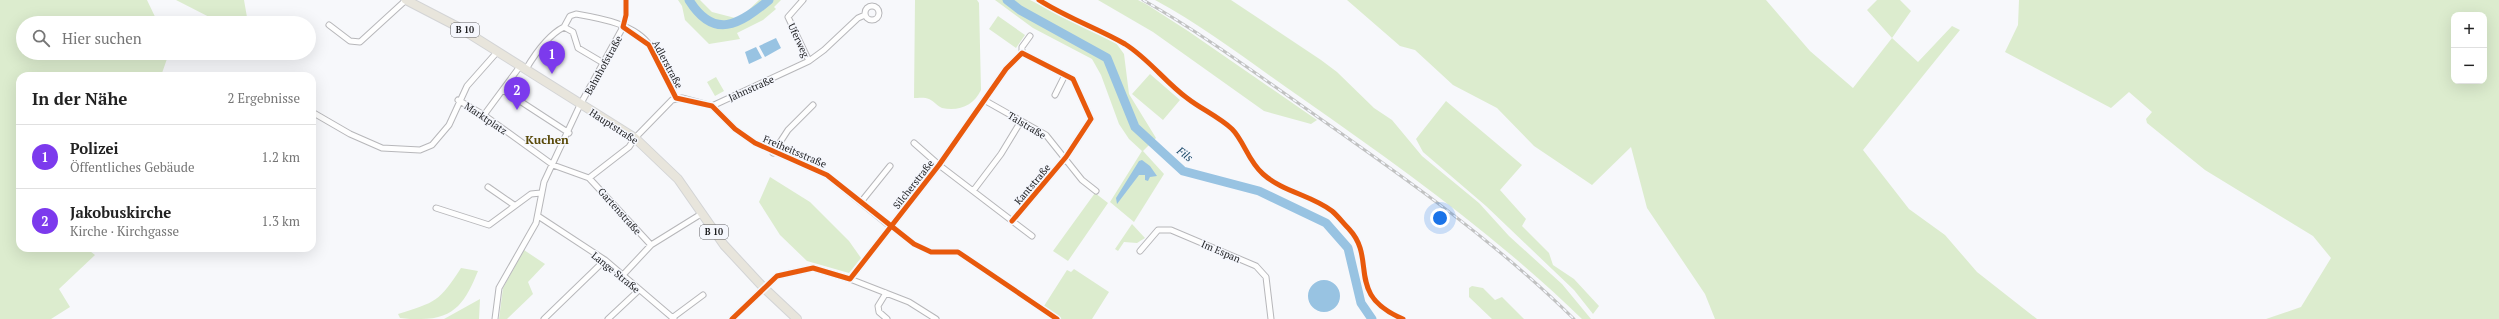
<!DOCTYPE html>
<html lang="de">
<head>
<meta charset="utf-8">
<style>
  :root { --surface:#fff; --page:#f6f6f6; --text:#222; --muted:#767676; --line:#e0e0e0; --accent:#7c3aed }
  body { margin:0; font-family:"PT Serif",serif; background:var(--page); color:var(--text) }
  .controls { position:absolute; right:12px; top:12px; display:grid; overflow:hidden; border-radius:8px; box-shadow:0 4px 16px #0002 }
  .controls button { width:36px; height:36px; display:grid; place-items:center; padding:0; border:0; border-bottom:1px solid var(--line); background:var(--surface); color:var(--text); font:20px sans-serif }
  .you { position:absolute; left:1440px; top:218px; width:14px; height:14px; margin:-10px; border:3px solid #fff; border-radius:50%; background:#1a73e8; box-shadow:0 0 0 6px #1a73e833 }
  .badge { display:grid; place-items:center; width:26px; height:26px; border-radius:50%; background:var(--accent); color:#fff; font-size:13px; font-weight:700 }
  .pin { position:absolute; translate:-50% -33px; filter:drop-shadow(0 1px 2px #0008) }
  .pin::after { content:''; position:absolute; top:21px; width:14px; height:12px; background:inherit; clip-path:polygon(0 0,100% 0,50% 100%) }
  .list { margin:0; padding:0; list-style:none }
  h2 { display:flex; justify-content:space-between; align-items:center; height:52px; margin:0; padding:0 16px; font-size:17px }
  h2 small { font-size:13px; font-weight:400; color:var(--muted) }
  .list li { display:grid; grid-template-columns:26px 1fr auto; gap:12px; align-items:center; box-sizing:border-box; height:64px; padding:0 16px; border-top:1px solid var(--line) }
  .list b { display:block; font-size:15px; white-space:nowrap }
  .list p { margin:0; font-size:13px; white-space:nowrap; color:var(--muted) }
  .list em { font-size:13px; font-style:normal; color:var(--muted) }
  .icon { flex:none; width:22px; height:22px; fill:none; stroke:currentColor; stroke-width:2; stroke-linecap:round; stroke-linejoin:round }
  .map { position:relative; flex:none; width:2499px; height:319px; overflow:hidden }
  .search { position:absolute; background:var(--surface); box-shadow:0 4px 16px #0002; left:16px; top:16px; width:300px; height:44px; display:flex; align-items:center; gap:10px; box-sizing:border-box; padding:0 14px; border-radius:22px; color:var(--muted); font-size:15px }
  .panel { position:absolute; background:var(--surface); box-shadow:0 4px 16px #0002; left:16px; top:72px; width:300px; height:180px; border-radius:12px }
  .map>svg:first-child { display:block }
  .green { fill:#dcecce; fill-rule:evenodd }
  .water { fill:#98c3e2 }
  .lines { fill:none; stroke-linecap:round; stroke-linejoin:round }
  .river { stroke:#98c3e2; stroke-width:9 }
  .street-casing { stroke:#b7b7ba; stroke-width:7 }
  .primary-casing { stroke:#d3d4d5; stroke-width:10 }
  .street { stroke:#fefefe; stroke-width:5 }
  .primary { stroke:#e8e5dc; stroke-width:8 }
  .rail-casing { stroke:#c1c2c2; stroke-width:3 }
  .rail { stroke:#f5f7fd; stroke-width:1.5; stroke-dasharray:4.5; stroke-linecap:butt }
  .cycleway-casing { stroke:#f5f7fd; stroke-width:8 }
  .cycleway { stroke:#e8590c; stroke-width:5 }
  .labels { text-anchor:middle; stroke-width:3; stroke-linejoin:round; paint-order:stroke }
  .shield { fill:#f5f7fd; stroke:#5e5f62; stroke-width:1 }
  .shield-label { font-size:9px; font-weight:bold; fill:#1d1e20 }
  .street-label { font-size:10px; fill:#1d1e20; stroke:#f5f7fd }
  .water-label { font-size:11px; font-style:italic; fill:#1b4967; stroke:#f5f7fd }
  .quarter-label { font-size:12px; font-weight:bold; fill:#594908; stroke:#f5f7fd }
</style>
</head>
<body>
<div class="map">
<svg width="2499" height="319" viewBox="0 0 2499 319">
  <rect width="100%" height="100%" fill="#f7f8fb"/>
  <path class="green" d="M0,0h147l11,23h-135v30h146l-8,23h-141v172h66l9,7 -36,34 11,18 -19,12h-51z
    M176,0h68l4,23h-27z
    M678,0h22l12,12 27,7 20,-19h22l-7,7 2,2 -13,11 -26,13 3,6 -31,5 -24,-24 -3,-14z
    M915,0h62l2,3 2,87c-7,15 -22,22 -39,18 -5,-2 -8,-7 -13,-9 -4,-2 -11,-1 -15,-1z
    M995,0h35l86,43 8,11 5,40 27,44 -13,13 21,23 -30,48 -24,-20 32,-51 -13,-12 -10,-15 -18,-49 -9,-16 -59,-31z
    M1098,0h40l8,4 42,27 129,89 -6,4 -47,-13 -111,-79z
    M1155,0h76l90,60 16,12 37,36 18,12 30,36 57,47 30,33 53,48 29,35h-9c-88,-85 -179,-150 -279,-220 -48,-33 -96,-71 -148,-99z
    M1347,0h419l44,51 43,37 39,-50 -25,-28 10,-10h23l11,11 -19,27 26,24 34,-36 8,4 -97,120 46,59 36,26 32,37 60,47h-322l-10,-25 -58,-86 -16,-61 -39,38 -58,-39 -37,-38 -44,-23 -38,-35 -15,-4z
    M2019,0h480v319h-233l35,-12 30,-49 -18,-22 -108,-66 -58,-47 -1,-4 6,-7 -23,-20 -18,16 -106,-56 13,-27zM2454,15h30v66h-30z
    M998,16l27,19 -9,13 -27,-19z
    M1150,74l30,26 -17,20 -31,-26z
    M716,77l8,14 -9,5 -8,-14z
    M1446,101l76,64 -22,25 26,29 -4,7 27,27 4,12 21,14 25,27 -6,8 -19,-24 -88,-84 -63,-54 -7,-13z
    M770,177l40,25 39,39 12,17 -12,15 -42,-12 -27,-26 -21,-33z
    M1095,193l13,10 -40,58 -15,-10z
    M1132,224l13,14 -8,5 -13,-1 -6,9 -3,-2z
    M524,250l21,14 -17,18 5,12 -26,25h-8l4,-31z
    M461,268l17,3c-12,29 -22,48 -57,48 -7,0 -15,0 -21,-1l-2,-4c38,-12 41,-12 63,-46z
    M1074,269l35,23 -17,27h-31l-17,-13 23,-36 4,2z
    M1472,286l11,2 12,12 7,-3 22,22h-32l-23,-22v-9z
    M480,299l-1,20h-35z"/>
  <path class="water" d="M776,38l5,10 -16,9 -6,-11z
    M756,47l6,11 -13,6 -4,-12z
    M1142,160l8,6 7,10 -7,1 -2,4 -3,-1v-5h-6l-22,29 -1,-6 23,-37z
    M1308 296a16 16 0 1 1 32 0a16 16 0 1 1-32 0Z"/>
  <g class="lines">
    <path class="river" d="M689,0c25,40 50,25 80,0
      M1007,0l13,10 87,48 28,69 48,44 76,20 67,32 22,25 13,55 11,16"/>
    <g class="street-casing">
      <path id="street" d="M803,0l-15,17 21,44
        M865 13a7 7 0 1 1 14 0a7 7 0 1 1-14 0Z
        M329,25l21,16 10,1 46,-42
        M564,27l6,-11 6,-2c23,4 60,10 74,32 10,16 18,35 26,52
        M564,27l9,5 5,16 27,16
        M1022,53v-6l8,-11
        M526,69c9,-15 22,-34 38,-42
        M503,90l66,43
        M1055,95l10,-20
        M458,100l26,15 69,50 36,13 40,-31 6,-9 37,-38 10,-2 30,8 97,-45 15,-11 34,-32 7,-3
        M984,100l62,35 36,45 14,11
        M712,106l23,23 20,14 72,32 64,52
        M312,112l38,22 32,14 38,2 12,-5 17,-20 18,-39 31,-35
        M484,115l37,-50
        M914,143l25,22 93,71
        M773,153l15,-23 25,-25
        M589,178l62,67
        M488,187l26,18
        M973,191l28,-37 20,-33
        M861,202l29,-36
        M436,208l53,17 42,-31 10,-1
        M538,216l67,44 69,59
        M1140,251l18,-21h13l85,36 10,11 5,42
        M622,276l29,-31 50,-31
        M850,279l59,23 27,17
        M886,293l-8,13 1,6 8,7
        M672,318l31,-23
        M495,319l4,-31 37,-65 8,-41 36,-77 43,-78 3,-12v-15
        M544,319l61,-59
        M608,319l31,-29
        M732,319l45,-43 36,-8 37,11 89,-114 67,-96 16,-16 51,26 18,40 -25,38 -54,64"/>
    </g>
    <g class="primary-casing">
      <path id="primary" d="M406,0l54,28 175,110 43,41 46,66 40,43 33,31"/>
    </g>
    <use href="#street" class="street"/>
    <use href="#primary" class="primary"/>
    <g class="rail-casing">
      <path id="rail" d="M1143,0c60,34 115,75 172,115 90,63 180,126 259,204"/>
    </g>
    <use href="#rail" class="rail"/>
    <g class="cycleway-casing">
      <path id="cycleway" d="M626,0v15l-3,12 26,18 27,53 36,8 23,23 20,14 72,32 87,69 17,8h27l99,67
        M1039,0c28,18 58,28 86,44 24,15 40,38 62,54 14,11 32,19 45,31 12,12 16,32 31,45 20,18 48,21 69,37 6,5 11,12 17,18 29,31 -5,65 54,90
        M732,319l45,-43 36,-8 37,11 89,-114 67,-96 16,-16 51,26 18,40 -25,38 -54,64"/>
    </g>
    <use href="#cycleway" class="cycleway"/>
  </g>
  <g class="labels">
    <g class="shield">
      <rect x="451" y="23" width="28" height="14" rx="3"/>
      <rect x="700" y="225" width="28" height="14" rx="3"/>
    </g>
    <g class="shield-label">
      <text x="465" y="33">B 10</text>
      <text x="714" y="235">B 10</text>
    </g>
    <g class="street-label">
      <text transform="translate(799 40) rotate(65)" y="4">Uferweg</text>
      <text transform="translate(668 64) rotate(62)" y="4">Adlerstraße</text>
      <text transform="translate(603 65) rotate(-61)" y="4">Bahnhofstraße</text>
      <text transform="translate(751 88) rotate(-24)" y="4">Jahnstraße</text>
      <text transform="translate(486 118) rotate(34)" y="4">Marktplatz</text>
      <text transform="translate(1027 125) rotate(31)" y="4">Talstraße</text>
      <text transform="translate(614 126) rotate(33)" y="4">Hauptstraße</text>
      <text transform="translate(795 151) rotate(23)" y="4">Freiheitsstraße</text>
      <text transform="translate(913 184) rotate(-52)" y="4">Silcherstraße</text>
      <text transform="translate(1032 184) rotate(-50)" y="4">Kantstraße</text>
      <text transform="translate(620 211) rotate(48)" y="4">Gartenstraße</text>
      <text transform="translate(1221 251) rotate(23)" y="4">Im Espan</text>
      <text transform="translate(616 272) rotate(39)" y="4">Lange Straße</text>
    </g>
    <g class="water-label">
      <text transform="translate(1185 154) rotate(37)" y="4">Fils</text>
    </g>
    <g class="quarter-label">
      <text x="547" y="144">Kuchen</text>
    </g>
  </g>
</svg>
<div class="controls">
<button>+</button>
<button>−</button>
</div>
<div class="you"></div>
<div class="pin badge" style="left:552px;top:74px">1</div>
<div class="pin badge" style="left:517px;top:110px">2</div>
<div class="search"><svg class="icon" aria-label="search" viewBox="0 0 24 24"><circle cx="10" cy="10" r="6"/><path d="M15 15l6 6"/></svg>Hier suchen</div>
<section class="panel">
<h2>In der Nähe<small>2 Ergebnisse</small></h2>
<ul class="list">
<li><span class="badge">1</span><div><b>Polizei</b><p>Öffentliches Gebäude</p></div><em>1.2 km</em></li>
<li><span class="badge">2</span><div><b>Jakobuskirche</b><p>Kirche · Kirchgasse</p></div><em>1.3 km</em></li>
</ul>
</section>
</div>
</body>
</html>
